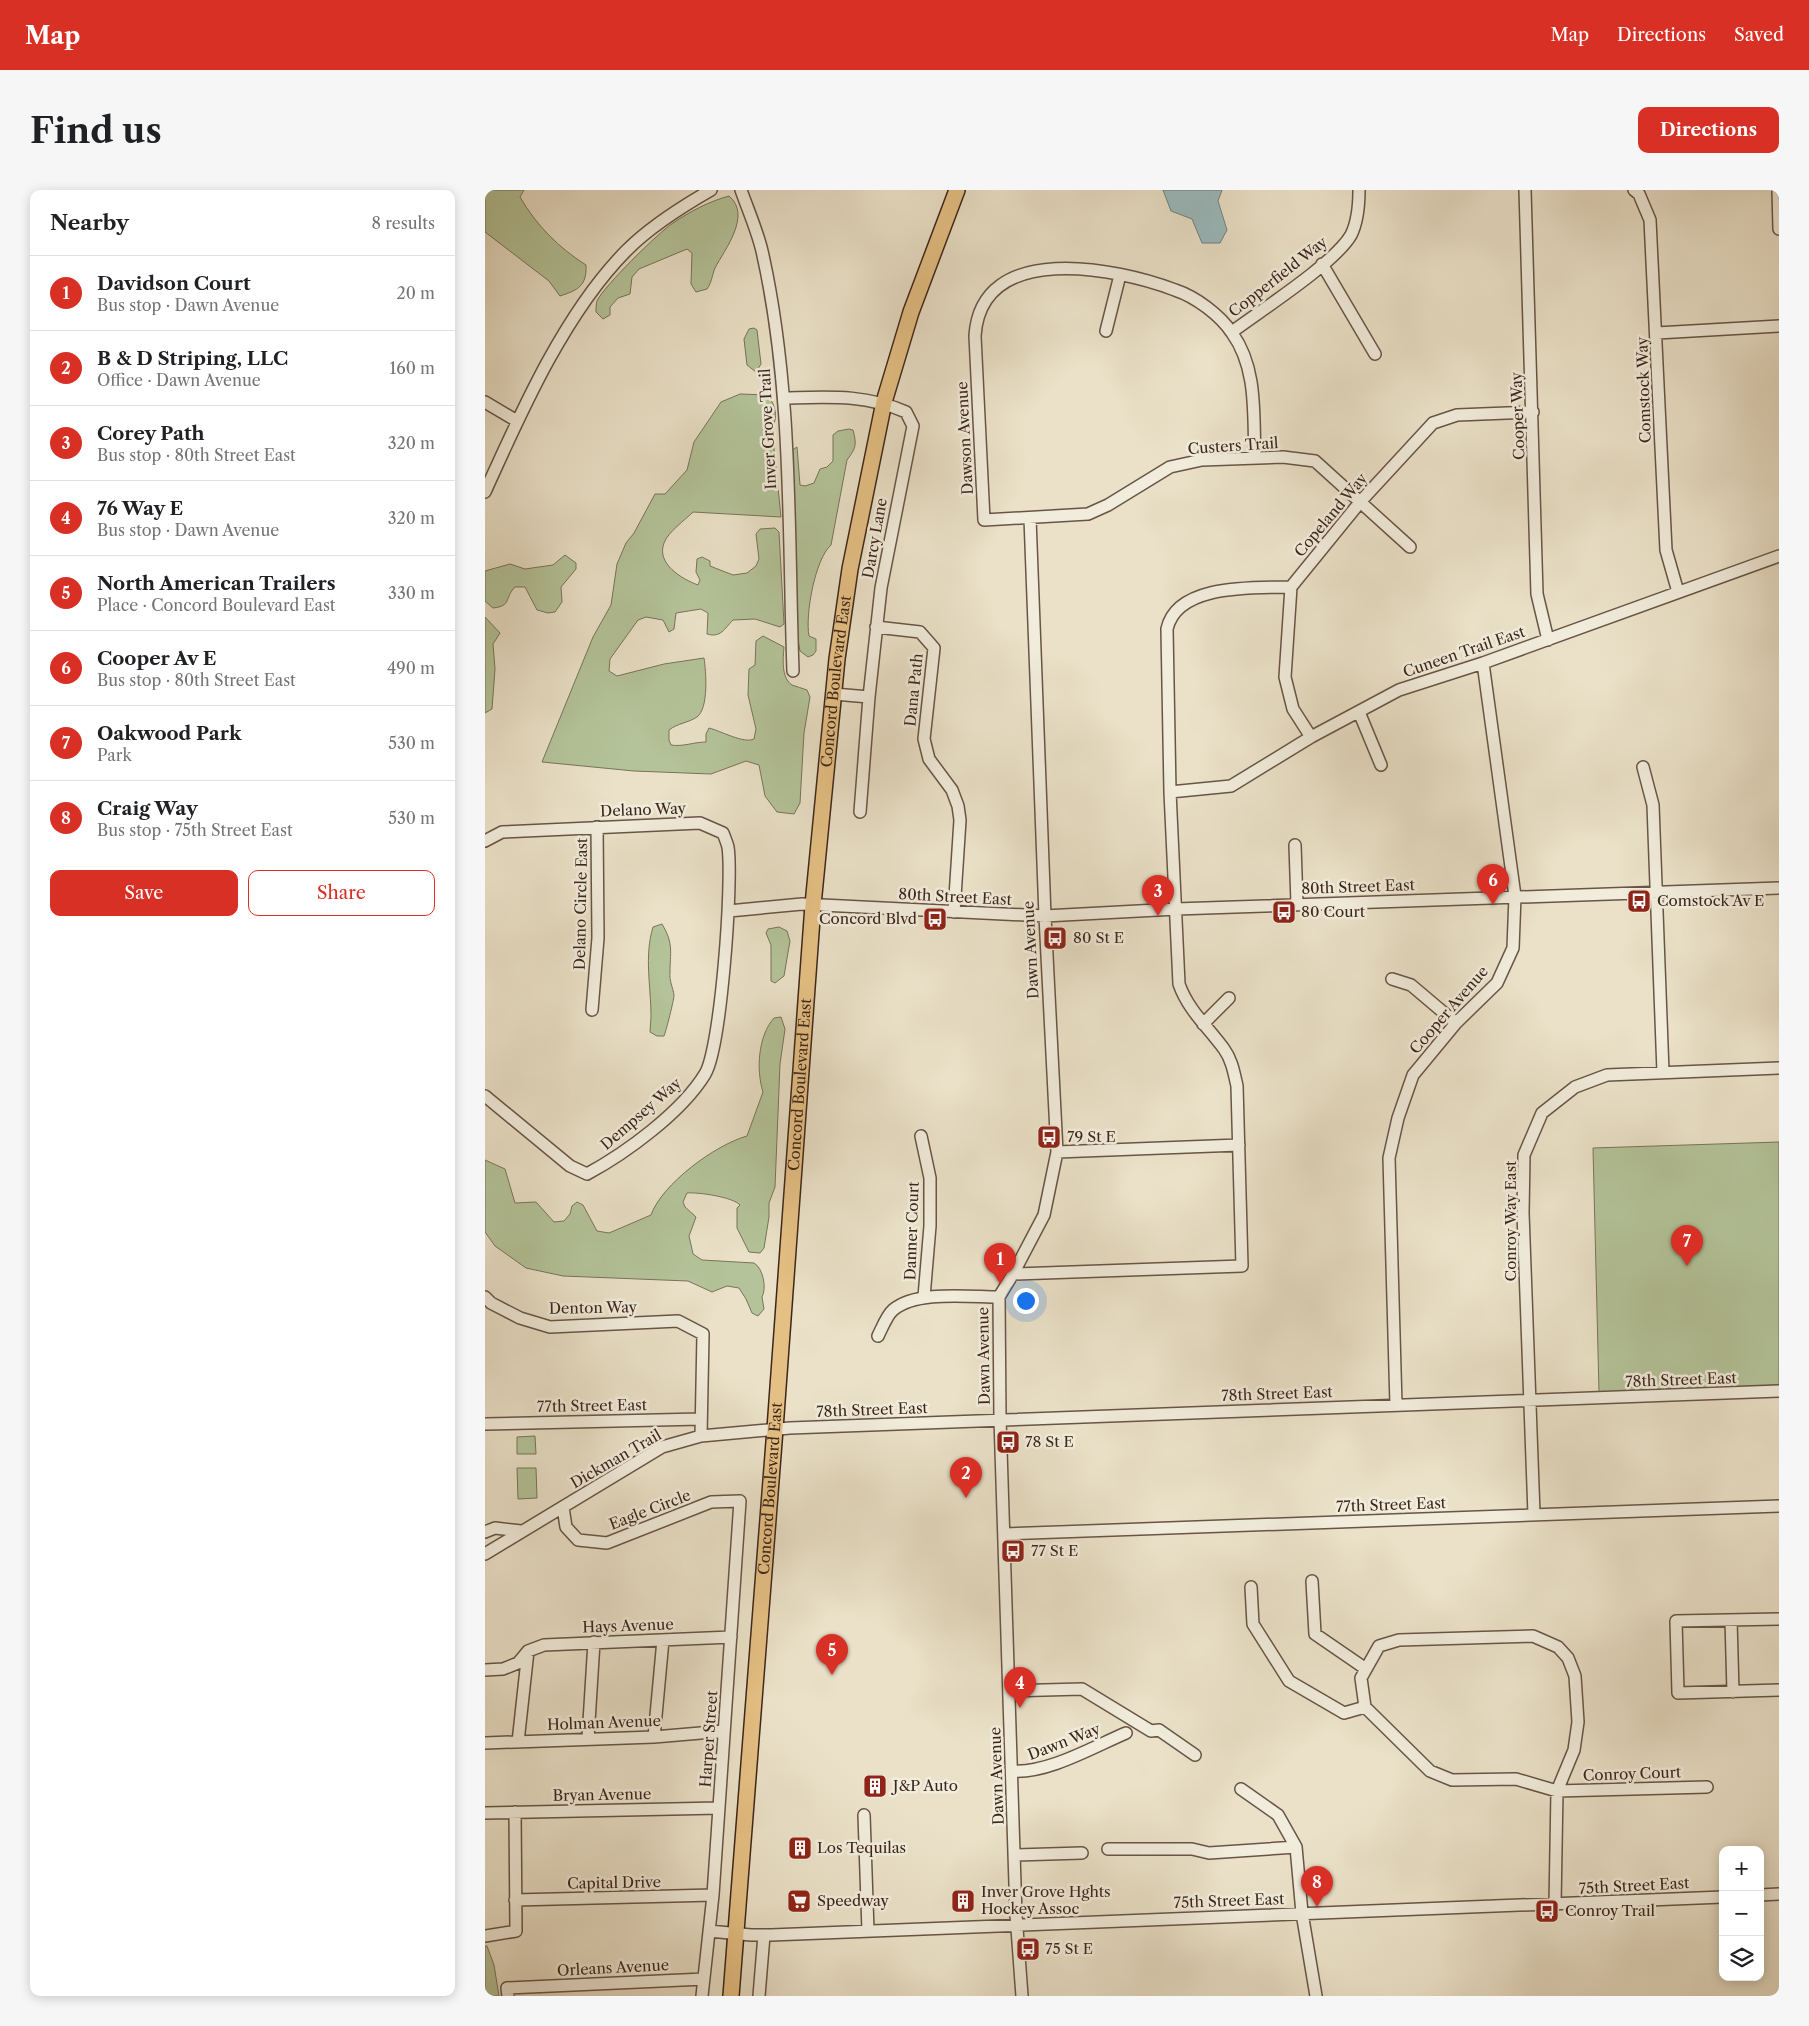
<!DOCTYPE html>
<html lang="en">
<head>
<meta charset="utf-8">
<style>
  :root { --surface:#fff; --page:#f6f6f6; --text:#202124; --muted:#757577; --line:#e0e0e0; --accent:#d93025 }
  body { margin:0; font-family:"Libre Caslon Text",serif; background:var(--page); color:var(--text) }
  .controls { position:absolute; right:15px; bottom:15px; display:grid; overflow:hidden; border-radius:10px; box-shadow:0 2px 12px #0003 }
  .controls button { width:45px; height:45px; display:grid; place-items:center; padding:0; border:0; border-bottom:1px solid var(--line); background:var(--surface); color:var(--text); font:25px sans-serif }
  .you { position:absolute; left:540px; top:1110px; width:18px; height:18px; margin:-12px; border:4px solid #fff; border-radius:50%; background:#1a73e8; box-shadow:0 0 0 8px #1a73e833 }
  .badge { display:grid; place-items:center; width:32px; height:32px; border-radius:50%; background:var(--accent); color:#fff; font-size:16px; font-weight:700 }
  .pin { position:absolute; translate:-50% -41px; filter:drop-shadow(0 1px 2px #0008) }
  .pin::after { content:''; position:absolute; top:26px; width:18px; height:15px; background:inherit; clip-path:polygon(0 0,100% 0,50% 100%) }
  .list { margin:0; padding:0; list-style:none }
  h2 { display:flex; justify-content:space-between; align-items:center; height:65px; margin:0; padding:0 20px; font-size:21px }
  h2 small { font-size:16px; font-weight:400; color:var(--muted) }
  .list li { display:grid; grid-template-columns:32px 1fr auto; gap:15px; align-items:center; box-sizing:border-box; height:75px; padding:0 20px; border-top:1px solid var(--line) }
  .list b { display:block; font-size:19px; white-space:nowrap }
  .list p { margin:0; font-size:16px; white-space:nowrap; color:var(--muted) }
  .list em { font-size:16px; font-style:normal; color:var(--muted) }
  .actions { display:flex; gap:10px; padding:15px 20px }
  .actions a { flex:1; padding:11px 0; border:1px solid var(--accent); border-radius:10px; text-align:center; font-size:18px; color:var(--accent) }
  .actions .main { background:var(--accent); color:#fff }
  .icon { flex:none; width:28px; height:28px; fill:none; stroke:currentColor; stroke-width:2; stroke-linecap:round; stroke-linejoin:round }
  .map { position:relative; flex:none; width:1294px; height:1806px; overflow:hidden; border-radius:10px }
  header { display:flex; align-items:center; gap:30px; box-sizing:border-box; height:70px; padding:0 25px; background:var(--accent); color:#fff }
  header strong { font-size:24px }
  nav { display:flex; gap:28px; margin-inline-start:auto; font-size:18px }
  .intro { display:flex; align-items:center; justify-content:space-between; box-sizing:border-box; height:120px; padding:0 30px }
  h1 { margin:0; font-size:35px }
  .button { padding:12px 22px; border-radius:10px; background:var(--accent); color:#fff; font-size:18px; font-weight:700 }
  main { display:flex; gap:30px; padding:0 30px }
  aside { flex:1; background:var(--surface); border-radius:10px; box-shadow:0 2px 12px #0003 }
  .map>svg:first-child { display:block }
  .green { fill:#b4c399; stroke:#78745a }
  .water { fill:#9bbbbf; stroke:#757f7e }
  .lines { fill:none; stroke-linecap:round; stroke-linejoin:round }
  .minor-casing { stroke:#685547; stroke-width:14 }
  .major-casing { stroke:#3d261c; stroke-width:18 }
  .minor { stroke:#f1ecdb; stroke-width:11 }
  .major { stroke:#e5c084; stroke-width:15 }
  .labels { text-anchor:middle; stroke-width:5; stroke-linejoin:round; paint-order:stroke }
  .street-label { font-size:15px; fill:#3d261c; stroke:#f1ecdb }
  .poi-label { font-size:15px; fill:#3d261c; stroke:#f1ecdb; text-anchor:start }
</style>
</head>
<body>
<header>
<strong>Map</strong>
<nav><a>Map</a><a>Directions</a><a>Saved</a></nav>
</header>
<div class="intro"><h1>Find us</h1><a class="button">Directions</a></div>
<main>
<aside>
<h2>Nearby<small>8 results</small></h2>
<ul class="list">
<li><span class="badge">1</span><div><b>Davidson Court</b><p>Bus stop · Dawn Avenue</p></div><em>20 m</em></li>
<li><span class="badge">2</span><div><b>B &amp; D Striping, LLC</b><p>Office · Dawn Avenue</p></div><em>160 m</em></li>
<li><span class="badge">3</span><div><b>Corey Path</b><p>Bus stop · 80th Street East</p></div><em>320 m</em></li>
<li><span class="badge">4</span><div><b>76 Way E</b><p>Bus stop · Dawn Avenue</p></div><em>320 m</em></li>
<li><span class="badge">5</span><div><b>North American Trailers</b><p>Place · Concord Boulevard East</p></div><em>330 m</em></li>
<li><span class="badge">6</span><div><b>Cooper Av E</b><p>Bus stop · 80th Street East</p></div><em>490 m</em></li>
<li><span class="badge">7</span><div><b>Oakwood Park</b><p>Park</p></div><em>530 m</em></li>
<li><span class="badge">8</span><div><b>Craig Way</b><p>Bus stop · 75th Street East</p></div><em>530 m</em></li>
</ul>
<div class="actions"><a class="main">Save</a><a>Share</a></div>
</aside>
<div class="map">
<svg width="1294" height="1806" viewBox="0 0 1294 1806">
  <rect width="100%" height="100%" fill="#eae1c8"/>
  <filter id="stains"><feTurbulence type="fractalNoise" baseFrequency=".004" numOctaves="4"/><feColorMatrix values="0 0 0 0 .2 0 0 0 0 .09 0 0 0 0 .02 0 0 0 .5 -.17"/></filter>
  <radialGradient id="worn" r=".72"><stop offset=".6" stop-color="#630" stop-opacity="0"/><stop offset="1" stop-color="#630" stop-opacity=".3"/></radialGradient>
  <path class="green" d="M0,0h39l-4,7c16,28 39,51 66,68 1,21 -8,25 -26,31l-11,-15 -64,-49z
    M244,6c23,19 -4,53 -14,72 -3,7 -3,14 -8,21l-11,3 -5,-8 1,-31 -5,-4 -48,20 -7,8 -2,17 -12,4 -8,9v8l-7,4 -7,-7c0,-4 0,-7 1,-11 6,-14 62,-69 76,-78 16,-11 37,-22 56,-27z
    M269,138l3,2 4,34 -5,8 -9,-7 -3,-26 5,-10z
    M255,204l28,1c8,12 10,21 4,34l9,88 -88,-5c-8,8 -25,20 -29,31 -8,21 18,36 34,42l2,-5 -4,-8 1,-13 5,-2 8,4v5l23,9 14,-2 9,-7 3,-7 -3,-25 4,-5 15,-1 4,4 5,92 -4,3 -25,-8 -22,1c-9,9 -12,18 -26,14l1,-21 -7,-4 -25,4 -2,16 -5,3 -6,-12 -17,-3 -8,3 -28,39 -1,12 8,5 47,-12 40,-6c2,13 5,50 -7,59 -9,6 -19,6 -28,13v10l2,5c12,2 23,-3 35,-3v-8l3,-6c12,3 35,16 45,11l2,-10 -8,-34 1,-26 6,-4 1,-24 7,-5 21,11c-1,11 -3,31 8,38 5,2 10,3 15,5l3,7 -6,36 -4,70 -6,11 -17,-2 -12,-16 -6,-31 -13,-4 -35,13 -77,-3 -92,-9 51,-125 18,-32 6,-41 9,-21 8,-10 21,-39h10l22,-24 7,-28 27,-40z
    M364,239l4,1c4,15 3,18 -6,30l-16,85c-16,14 -26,70 -22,91l7,3v12l-3,4 -5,2 -8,-6 -4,-22 -5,-178 6,-4 3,38 5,1 9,-3 6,-14 7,-2 6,-6v-26l5,-4z
    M80,365l11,8v6l-15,18 1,15 -7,10 -7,1 -11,-3 -12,-23h-10c-11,11 -3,19 -22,21l-8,-7v-30l25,-7 15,5 28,-4z
    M0,427l15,16 -7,11 2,25 -3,40 -7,4z
    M177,734c12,20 8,28 8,49 -1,7 3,15 4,22 0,5 -8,36 -10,41h-7l-7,-4 1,-15c0,-31 -7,-60 2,-90z
    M294,737l8,4 3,10 -6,35 -9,7 -4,-2v-36l-5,-12 2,-4z
    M296,827l4,12 -5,35 -5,123 -6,16v14l-5,31 -4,5 -11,-1 -12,-24v-20l3,-3c-7,-8 -42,-13 -53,-12l-4,9 2,5 11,10 -7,19 4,18 9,6 52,3c9,5 13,25 8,34l2,12 -6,7 -6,-3 -6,-14 -7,-11 -12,-2 -15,6 -24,-11 -125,-5 -37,-8 -31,-22 -10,-14v-72l20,9 10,34 21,-1 18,20 10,-1 6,-7 2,-8 5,-4 6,3 14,26 12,2 42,-18c11,-31 64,-70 96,-79l16,-44c-7,-22 -5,-56 11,-74z
    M1294,952v243l-180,7 -6,-244z
    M50,1246l1,18h-19v-17z
    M32,1278h19l1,30 -19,1z
    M0,1756h2l7,19 5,31h-14z"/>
  <path class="water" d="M678,0h59l-4,11 9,29 -7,13h-18l-10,-24 -21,-8z"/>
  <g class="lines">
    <g class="minor-casing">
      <path id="minor" d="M256,0c7,20 16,40 21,61 31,137 26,280 31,420
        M1040,0l12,404 11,46
        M1149,0l5,4 11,26 16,330 12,42
        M1293,0l1,39
        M837,74l53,90
        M621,141l14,-56
        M747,142c28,-21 103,-69 119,-97 7,-14 8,-29 8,-45
        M1172,143l122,-7
        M299,208c45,-1 80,-4 122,14l7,14 -32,162 -12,109 -9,115
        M0,212l32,19
        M770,268c-2,-42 3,-89 -23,-125 -12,-18 -36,-36 -57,-43 -58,-22 -194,-50 -200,46l9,184 104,-6 20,-9 62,-38 32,-7 81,-3 32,4 95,86
        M0,302c36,-80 80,-180 142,-242 23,-23 56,-44 84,-60
        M391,437l44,5 14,16 -10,91 5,20 23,31 6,16 2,14 -6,92
        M349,504l35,3
        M874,522l22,53
        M826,547l-18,-28 -8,-32 6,-90 70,-86 72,-78 24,-8 76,-3
        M1158,577l10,38 10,267
        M685,602l61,-6 80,-49 88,-47 84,-27 296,-107
        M0,651l17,-9 198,-9 23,10c2,5 4,10 5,14 5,34 -7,201 -23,227 -23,38 -79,79 -118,100l-17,-8 -85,-70
        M810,655l2,59
        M244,721l73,-7 243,12 131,-7 603,-21
        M907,789l19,6 45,38
        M107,820l6,-72 -1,-111
        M718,834l26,-26
        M436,946l9,42v48l-6,71
        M572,962l182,-7
        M528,1084l229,-8 -5,-180c-3,-13 -5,-26 -13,-37 -16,-22 -36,-39 -45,-65l-9,-192 -3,-163c10,-46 88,-41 124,-42
        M0,1107l6,6 29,15 30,9 128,-6 25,13 -2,102
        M393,1146c4,-8 9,-21 15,-26 23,-20 77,-13 106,-13
        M911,1215l-7,-247 9,-40 15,-43 43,-52 41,-40 16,-35 2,-52 -32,-233
        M0,1234l215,-5
        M78,1317l3,20 12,13 29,3 104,-41 29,-1 -27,394 -11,101
        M1049,1324l-11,-301 1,-58 18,-42 33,-26 32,-12 172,-7
        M0,1342l10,-4 26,3
        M520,1344l774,-28
        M0,1364l177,-107 39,-11 89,-8 989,-37
        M827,1391l3,53 51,35
        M766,1397l2,37 36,57 55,32 21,-6
        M1294,1429l-103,2 2,72 101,-3
        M1246,1430l2,72
        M0,1480l18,-1 15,-6 10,-12 16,-6 187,-8
        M524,1501l73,-2 69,42 8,-1 36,25
        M169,1547l9,-97
        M103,1548l6,-96
        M33,1552l10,-91
        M0,1553l169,-6 70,-6
        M527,1581c35,3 81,-24 114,-38
        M756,1599l37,26 18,32 6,66 14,83
        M0,1623l234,-5
        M379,1625l4,116
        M623,1659h84l17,4 87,-6
        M530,1665l67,-2
        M1275,1705l19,-1
        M30,1710l198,-5
        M1070,1715l2,-114 17,-41 4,-28 -3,-46 -7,-18 -10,-11 -25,-11 -134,4 -20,6 -18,32 4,29 65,64 22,9 64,-1 41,12 150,-4
        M224,1741l42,4h20l952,-38
        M0,1746l31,-5 -1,-119
        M23,1806l-1,-8 197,-9
        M274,1806l5,-61
        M537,1806l-6,-81 -16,-496 -1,-122 14,-23 31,-59 13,-63 -12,-236 -15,-398"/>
    </g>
    <g class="major-casing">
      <g id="major">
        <path id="s1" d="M246,1806l44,-567 38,-524 24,-246 13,-90 34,-167 27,-90 46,-122"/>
      </g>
    </g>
    <use href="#minor" class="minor"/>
    <use href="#major" class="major"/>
  </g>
  <defs>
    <g id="bus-square" transform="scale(1.25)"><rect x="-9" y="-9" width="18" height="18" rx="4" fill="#8f2418" stroke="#f1ecdb"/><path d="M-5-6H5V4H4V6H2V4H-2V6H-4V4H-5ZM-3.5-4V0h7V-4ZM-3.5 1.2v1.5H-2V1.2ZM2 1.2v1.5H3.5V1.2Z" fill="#fff"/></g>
    <g id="building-square" transform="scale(1.25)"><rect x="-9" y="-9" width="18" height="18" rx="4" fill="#8f2418" stroke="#f1ecdb"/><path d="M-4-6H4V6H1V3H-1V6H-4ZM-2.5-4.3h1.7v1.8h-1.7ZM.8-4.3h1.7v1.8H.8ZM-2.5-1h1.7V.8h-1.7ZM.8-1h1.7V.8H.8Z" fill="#fff"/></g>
    <g id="supermarket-square" transform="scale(1.25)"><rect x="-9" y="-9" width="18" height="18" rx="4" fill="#8f2418" stroke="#f1ecdb"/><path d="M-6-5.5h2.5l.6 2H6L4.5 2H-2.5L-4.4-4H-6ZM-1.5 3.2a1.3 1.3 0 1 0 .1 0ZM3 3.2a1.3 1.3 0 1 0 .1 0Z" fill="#fff"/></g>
  </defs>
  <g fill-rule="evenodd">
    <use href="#bus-square" x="1154" y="711"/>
    <use href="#bus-square" x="799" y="722"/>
    <use href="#bus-square" x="450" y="729"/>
    <use href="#bus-square" x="570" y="748"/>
    <use href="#bus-square" x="564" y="947"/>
    <use href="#bus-square" x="523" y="1252"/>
    <use href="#bus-square" x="528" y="1361"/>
    <use href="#building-square" x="390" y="1596"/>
    <use href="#building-square" x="315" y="1658"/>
    <use href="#supermarket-square" x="314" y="1711"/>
    <use href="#building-square" x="478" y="1711"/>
    <use href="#bus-square" x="1062" y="1721"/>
    <use href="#bus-square" x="543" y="1759"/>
  </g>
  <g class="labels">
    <g class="street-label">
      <text transform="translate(793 87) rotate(-38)" y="5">Copperfield Way</text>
      <text transform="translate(1159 200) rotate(-92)" y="5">Comstock Way</text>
      <text transform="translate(1033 226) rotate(-92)" y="5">Cooper Way</text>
      <text transform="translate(283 239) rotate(-93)" y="5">Inver Grove Trail</text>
      <text transform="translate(480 248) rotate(-93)" y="5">Dawson Avenue</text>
      <text transform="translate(748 256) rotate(-4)" y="5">Custers Trail</text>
      <text transform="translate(846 325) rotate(-50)" y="5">Copeland Way</text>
      <text transform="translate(390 348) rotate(-80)" y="5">Darcy Lane</text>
      <text transform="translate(979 462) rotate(-19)" y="5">Cuneen Trail East</text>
      <text dy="5" stroke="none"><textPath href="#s1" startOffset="1319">Concord Boulevard East</textPath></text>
      <text transform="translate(429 500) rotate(-84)" y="5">Dana Path</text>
      <text transform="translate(158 620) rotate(-2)" y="5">Delano Way</text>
      <text transform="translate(873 697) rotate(-2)" y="5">80th Street East</text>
      <text transform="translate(470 707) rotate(3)" y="5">80th Street East</text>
      <text transform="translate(96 714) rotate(-89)" y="5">Delano Circle East</text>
      <text transform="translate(546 760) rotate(-93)" y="5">Dawn Avenue</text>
      <text transform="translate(964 820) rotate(-49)" y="5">Cooper Avenue</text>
      <text dy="5" stroke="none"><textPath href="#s1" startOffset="914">Concord Boulevard East</textPath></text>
      <text transform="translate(156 924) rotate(-41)" y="5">Dempsey Way</text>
      <text transform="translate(1026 1031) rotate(-90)" y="5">Conroy Way East</text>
      <text transform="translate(427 1041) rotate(-88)" y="5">Danner Court</text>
      <text transform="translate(108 1118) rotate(-1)" y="5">Denton Way</text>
      <text transform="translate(499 1166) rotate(-91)" y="5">Dawn Avenue</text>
      <text transform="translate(1196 1190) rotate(-2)" y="5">78th Street East</text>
      <text transform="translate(792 1204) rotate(-2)" y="5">78th Street East</text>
      <text transform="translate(107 1216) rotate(-1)" y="5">77th Street East</text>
      <text transform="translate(387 1220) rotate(-2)" y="5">78th Street East</text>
      <text transform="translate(131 1269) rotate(-30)" y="5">Dickman Trail</text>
      <text dy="5" stroke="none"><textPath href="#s1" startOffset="509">Concord Boulevard East</textPath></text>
      <text transform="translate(906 1315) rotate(-2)" y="5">77th Street East</text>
      <text transform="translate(165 1320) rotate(-21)" y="5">Eagle Circle</text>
      <text transform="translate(143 1436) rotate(-2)" y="5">Hays Avenue</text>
      <text transform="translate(119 1533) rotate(-2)" y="5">Holman Avenue</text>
      <text transform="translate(224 1549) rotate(-86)" y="5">Harper Street</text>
      <text transform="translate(579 1552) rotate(-21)" y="5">Dawn Way</text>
      <text transform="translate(1147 1584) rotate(-2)" y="5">Conroy Court</text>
      <text transform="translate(512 1586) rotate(-92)" y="5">Dawn Avenue</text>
      <text transform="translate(117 1605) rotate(-1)" y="5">Bryan Avenue</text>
      <text transform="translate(129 1693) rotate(-1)" y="5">Capital Drive</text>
      <text transform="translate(1149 1696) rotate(-3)" y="5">75th Street East</text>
      <text transform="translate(744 1711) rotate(-2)" y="5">75th Street East</text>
      <text transform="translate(128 1778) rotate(-3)" y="5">Orleans Avenue</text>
    </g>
    <g class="poi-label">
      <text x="1172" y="716">Comstock Av E</text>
      <text x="816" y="727">80 Court</text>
      <text x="432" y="734" text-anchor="end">Concord Blvd</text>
      <text x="588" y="753">80 St E</text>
      <text x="582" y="952">79 St E</text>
      <text x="540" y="1257">78 St E</text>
      <text x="546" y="1366">77 St E</text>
      <text x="408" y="1601">J&amp;P Auto</text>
      <text x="332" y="1663">Los Tequilas</text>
      <text x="496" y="1707">Inver Grove Hghts<tspan x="496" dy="17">Hockey Assoc</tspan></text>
      <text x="332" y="1716">Speedway</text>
      <text x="1080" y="1726">Conroy Trail</text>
      <text x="560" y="1764">75 St E</text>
    </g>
  </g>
  <rect width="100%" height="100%" filter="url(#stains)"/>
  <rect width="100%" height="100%" fill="url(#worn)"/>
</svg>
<div class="controls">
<button>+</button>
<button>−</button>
<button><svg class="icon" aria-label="layers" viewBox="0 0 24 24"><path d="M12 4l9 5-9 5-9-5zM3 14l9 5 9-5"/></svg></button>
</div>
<div class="you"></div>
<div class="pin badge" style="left:515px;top:1094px">1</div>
<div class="pin badge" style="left:481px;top:1308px">2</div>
<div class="pin badge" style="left:673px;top:726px">3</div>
<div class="pin badge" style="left:535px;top:1518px">4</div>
<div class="pin badge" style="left:347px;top:1485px">5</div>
<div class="pin badge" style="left:1008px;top:715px">6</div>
<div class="pin badge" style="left:1202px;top:1076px">7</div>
<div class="pin badge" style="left:832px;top:1717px">8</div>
</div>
</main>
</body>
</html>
